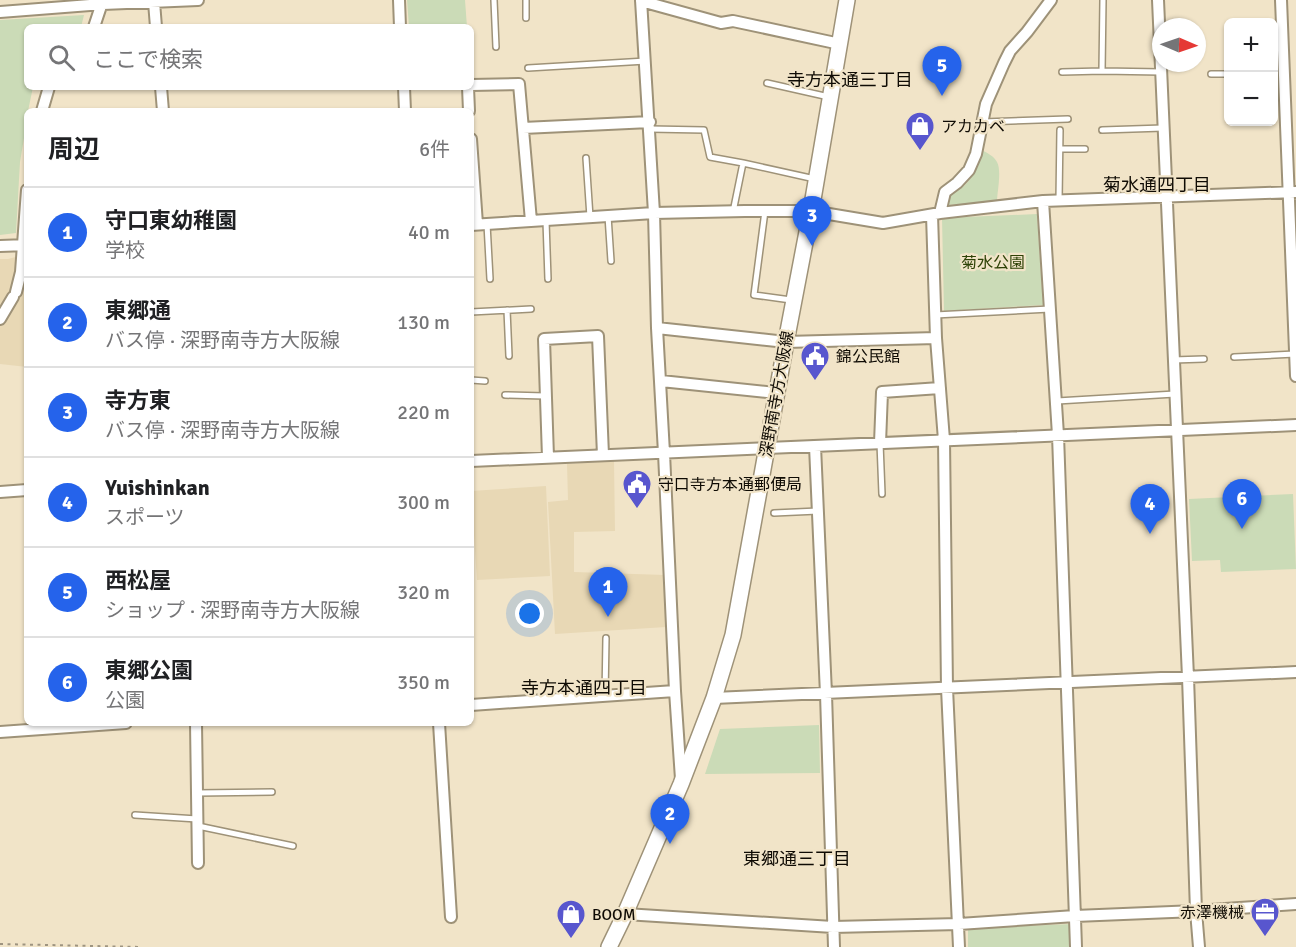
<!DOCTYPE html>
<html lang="ja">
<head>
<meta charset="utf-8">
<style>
  :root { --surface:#fff; --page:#f2f2f2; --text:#202124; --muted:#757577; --line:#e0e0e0; --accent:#2563eb }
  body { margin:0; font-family:Signika,"Noto Sans JP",sans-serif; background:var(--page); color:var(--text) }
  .controls { position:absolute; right:18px; top:18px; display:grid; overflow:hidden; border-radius:9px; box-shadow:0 2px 4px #0004 }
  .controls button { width:54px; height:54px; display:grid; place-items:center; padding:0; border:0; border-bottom:2px solid var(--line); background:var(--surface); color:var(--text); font:30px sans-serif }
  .compass { position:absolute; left:1152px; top:18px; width:54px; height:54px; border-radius:50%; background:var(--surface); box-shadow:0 2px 4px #0004; rotate:92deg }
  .you { position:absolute; left:530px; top:614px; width:21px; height:21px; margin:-15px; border:4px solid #fff; border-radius:50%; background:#1a73e8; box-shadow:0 0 0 9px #1a73e833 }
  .badge { display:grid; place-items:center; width:39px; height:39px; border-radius:50%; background:var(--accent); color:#fff; font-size:20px; font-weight:700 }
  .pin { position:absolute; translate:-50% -50px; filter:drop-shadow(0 2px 3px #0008) }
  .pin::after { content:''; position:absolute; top:32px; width:21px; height:18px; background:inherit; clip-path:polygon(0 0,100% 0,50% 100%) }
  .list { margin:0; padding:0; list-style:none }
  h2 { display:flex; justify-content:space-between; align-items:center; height:78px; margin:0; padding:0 24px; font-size:26px }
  h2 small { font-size:20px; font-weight:400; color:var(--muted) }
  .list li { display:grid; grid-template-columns:39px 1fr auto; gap:18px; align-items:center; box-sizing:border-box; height:90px; padding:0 24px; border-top:2px solid var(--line) }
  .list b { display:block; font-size:22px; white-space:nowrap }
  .list p { margin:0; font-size:20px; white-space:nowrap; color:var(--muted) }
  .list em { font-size:20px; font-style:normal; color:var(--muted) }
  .icon { flex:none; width:33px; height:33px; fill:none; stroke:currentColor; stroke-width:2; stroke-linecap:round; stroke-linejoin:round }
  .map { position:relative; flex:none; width:1296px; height:947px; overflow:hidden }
  .search { position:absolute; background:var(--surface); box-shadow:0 2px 4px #0004; left:24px; top:24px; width:450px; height:66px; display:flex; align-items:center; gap:15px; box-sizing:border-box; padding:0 21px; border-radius:9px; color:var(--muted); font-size:22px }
  .panel { position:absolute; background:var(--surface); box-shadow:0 2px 4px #0004; left:24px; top:108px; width:450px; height:618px; border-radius:9px }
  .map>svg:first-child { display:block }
  .built { fill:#e8d8b5 }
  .green { fill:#cbdbb7 }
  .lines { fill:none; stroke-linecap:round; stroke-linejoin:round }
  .lane-casing { stroke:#9e9278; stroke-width:8 }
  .street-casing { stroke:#9e9278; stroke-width:14 }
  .secondary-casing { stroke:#9e9278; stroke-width:18 }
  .path { stroke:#9e9480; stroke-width:2; stroke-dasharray:3 4.5; stroke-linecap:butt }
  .lane { stroke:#fff; stroke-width:5 }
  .street { stroke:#fff; stroke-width:10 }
  .secondary { stroke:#fff; stroke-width:15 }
  .labels { text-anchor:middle; stroke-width:4.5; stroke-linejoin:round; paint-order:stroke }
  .poi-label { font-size:16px; fill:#0f0b04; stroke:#f1e4c8; text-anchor:start }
  .park-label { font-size:16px; fill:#2e4206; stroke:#f1e4c8 }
  .street-label { font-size:16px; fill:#0f0b04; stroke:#f1e4c8 }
  .neighbourhood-label { font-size:18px; fill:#0f0b04; stroke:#f1e4c8 }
</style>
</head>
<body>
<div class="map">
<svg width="1296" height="947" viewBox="0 0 1296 947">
  <rect width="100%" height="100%" fill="#f1e4c8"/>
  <path class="built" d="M27,254v113l-27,-3v-105h8z
    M614,461l1,70 -41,1v40l91,3 1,52 -111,7 -7,-132 20,-2 -1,-36z
    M546,486l4,90 -73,4 -6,-89z"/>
  <path class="green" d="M407,0h58l2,27h-58z
    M84,15l-3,12h-54v60h6l-5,24h-1v9l-7,42 -4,71 -16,2v-215z
    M982,150c5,3 12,6 15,12 5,9 0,31 0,40l-49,3v-12c22,-3 28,-24 34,-43z
    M1037,214l6,91 -99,6 -2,-93z
    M1293,494l3,75 -75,3 -1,-12 -28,1 -3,-62z
    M819,725l1,48 -115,1 15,-45z
    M1072,924l1,23h-105v-19z"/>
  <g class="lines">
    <g class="lane-casing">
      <path id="lane" d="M494,0l2,47
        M526,0v18
        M1103,0l-1,71 59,1
        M528,68l118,-7
        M1062,72l40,-1
        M1211,74h17
        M767,83l62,14
        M983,122l85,-3
        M650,129l54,1 6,27 33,6 72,16
        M1102,130l61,-2
        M1060,149h25
        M586,158l4,59
        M1059,200l1,-70
        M765,211l-11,84 37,5
        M733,212l10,-49
        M608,216l3,45
        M546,221l2,58
        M487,224l3,55
        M507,310l2,46
        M471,312l60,-3
        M935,315l115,-6
        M1234,357l61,-3
        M1173,360l31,-1
        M471,380l14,1
        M505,395l40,1
        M1057,401l118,-7
        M880,443l2,51
        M774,513l44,-2
        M605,696l1,-58
        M197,793l75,-1
        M135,815l62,4
        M198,826l95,20"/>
    </g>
    <g class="street-casing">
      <path id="street" d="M399,0l1,27
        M641,0l13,213 3,115 7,125 11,238 6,88
        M1158,0l30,677 8,234 3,36
        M1281,0l15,376
        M641,1l80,22 12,-2 107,23
        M154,2l2,25
        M0,12l103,-8 95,-4
        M94,27l9,-27
        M471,85l48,-1 12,137
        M161,87l2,24
        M404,87l1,24
        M468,87l1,24
        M42,111l7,-24
        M523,128l127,-6
        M471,139l6,85
        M1043,201l15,234 18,512
        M940,213l5,-21 12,-9 12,-13 7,-16 10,-50 18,-41 6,-12 17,-19 24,-32
        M932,215l4,123 8,102 3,248 12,259
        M471,225l183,-12 91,-2h66l72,12 57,-10 103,-12 253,-9
        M0,246l27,-1
        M16,292l5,-20 6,-82
        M0,319l13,-22
        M657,328l129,14 150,-4
        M661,381l115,12
        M880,443l2,-51 58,-4
        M815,446l11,248 8,253
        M548,457l-4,-118 54,-3 5,119
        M471,461l825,-36
        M0,492l27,-2
        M714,698l582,-26
        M471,705l204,-14
        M196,723l2,140
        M439,723l12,194
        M0,732l126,-9
        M625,914l208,13 126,-3 116,-8 121,-5 100,-7"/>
    </g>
    <g class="secondary-casing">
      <path id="secondary" d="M609,947l16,-33 56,-130 33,-86 19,-63 53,-293 25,-131 36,-211"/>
    </g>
    <path class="path" d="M0,944l141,3"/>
    <use href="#lane" class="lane"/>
    <use href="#street" class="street"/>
    <use href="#secondary" class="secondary"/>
  </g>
  <defs>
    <g id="shop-pin" transform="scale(1.5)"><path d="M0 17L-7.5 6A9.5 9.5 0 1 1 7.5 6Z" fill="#5856ce" stroke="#f1e4c8"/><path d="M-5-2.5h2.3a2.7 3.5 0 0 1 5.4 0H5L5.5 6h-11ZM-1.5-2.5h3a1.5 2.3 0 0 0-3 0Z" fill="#fff"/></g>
    <g id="civic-pin" transform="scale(1.5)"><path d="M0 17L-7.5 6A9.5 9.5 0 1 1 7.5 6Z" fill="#5856ce" stroke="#f1e4c8"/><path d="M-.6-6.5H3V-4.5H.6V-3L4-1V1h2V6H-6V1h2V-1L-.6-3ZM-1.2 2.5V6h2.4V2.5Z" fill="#fff"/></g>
    <g id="office-pin" transform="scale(1.5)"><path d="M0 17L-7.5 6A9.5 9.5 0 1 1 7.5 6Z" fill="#5856ce" stroke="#f1e4c8"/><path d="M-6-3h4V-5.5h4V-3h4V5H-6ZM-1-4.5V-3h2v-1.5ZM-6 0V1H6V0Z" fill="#fff"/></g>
  </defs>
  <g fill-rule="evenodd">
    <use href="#shop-pin" x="920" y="126"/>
    <use href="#civic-pin" x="815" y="356"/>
    <use href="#civic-pin" x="637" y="484"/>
    <use href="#office-pin" x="1265" y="912"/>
    <use href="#shop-pin" x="571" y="914"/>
  </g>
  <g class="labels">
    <g class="poi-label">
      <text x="941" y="132">アカカベ</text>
      <text x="836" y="362">錦公民館</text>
      <text x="658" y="490">守口寺方本通郵便局</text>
      <text x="1244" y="918" text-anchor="end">赤澤機械</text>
      <text x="592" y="920">BOOM</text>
    </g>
    <g class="park-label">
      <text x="993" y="268">菊水公園</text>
    </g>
    <g class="street-label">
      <text transform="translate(776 394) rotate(-80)" y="6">深野南寺方大阪線</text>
    </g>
    <g class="neighbourhood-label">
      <text x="850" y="86">寺方本通三丁目</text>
      <text x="1157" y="191">菊水通四丁目</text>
      <text x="584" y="694">寺方本通四丁目</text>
      <text x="797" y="865">東郷通三丁目</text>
    </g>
  </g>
</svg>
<div class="controls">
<button>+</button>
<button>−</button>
</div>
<svg class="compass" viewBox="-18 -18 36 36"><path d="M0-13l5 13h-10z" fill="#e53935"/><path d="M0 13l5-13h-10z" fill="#757577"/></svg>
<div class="you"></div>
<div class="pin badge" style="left:608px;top:617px">1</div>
<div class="pin badge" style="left:670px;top:844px">2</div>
<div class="pin badge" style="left:812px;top:246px">3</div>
<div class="pin badge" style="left:1150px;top:534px">4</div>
<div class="pin badge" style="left:942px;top:96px">5</div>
<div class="pin badge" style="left:1242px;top:529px">6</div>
<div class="search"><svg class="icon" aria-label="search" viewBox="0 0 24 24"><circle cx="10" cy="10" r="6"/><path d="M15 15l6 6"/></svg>ここで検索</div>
<section class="panel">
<h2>周辺<small>6件</small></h2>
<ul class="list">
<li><span class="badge">1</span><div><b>守口東幼稚園</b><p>学校</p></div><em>40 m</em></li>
<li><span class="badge">2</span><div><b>東郷通</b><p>バス停 · 深野南寺方大阪線</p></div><em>130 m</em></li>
<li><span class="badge">3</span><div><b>寺方東</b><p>バス停 · 深野南寺方大阪線</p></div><em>220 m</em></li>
<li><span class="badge">4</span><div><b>Yuishinkan</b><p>スポーツ</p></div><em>300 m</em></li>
<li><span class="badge">5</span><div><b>西松屋</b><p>ショップ · 深野南寺方大阪線</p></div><em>320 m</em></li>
<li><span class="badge">6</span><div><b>東郷公園</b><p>公園</p></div><em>350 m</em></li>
</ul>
</section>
</div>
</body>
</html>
